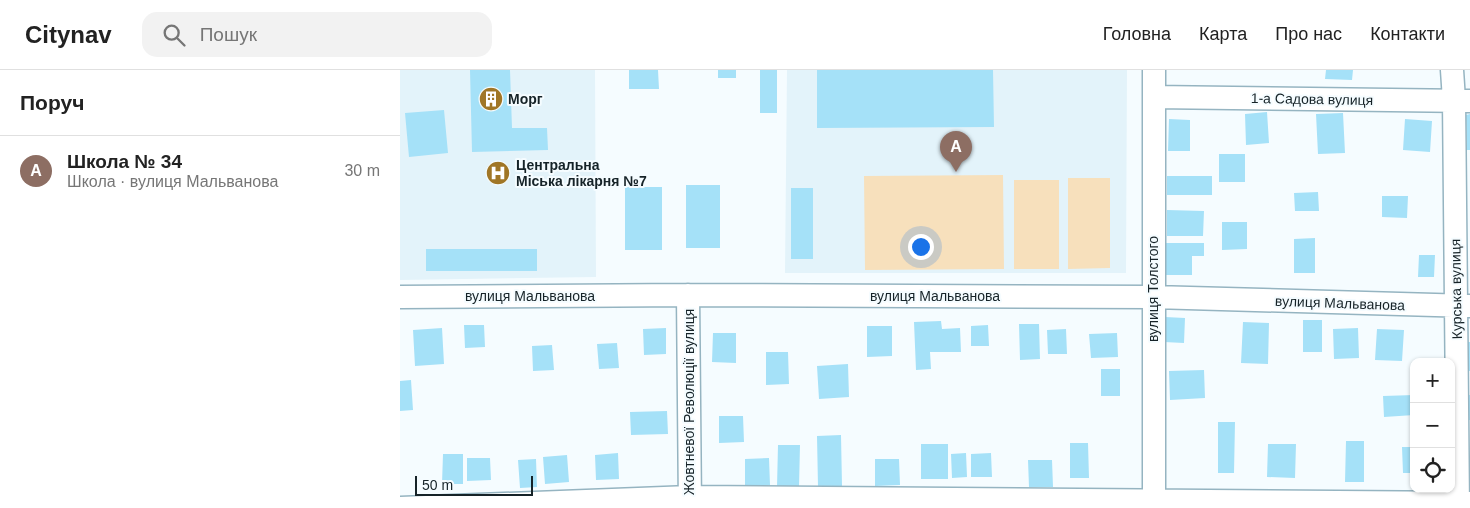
<!DOCTYPE html>
<html lang="uk">
<head>
<meta charset="utf-8">
<style>
  :root { --surface:#fff; --page:#f2f2f2; --text:#222; --muted:#767676; --line:#e0e0e0; --accent:#2563eb }
  body { margin:0; font-family:Arial,sans-serif; background:var(--page); color:var(--text) }
  .controls { position:absolute; right:15px; bottom:15px; display:grid; overflow:hidden; border-radius:10px; box-shadow:0 1px 4px #0004 }
  .controls button { width:45px; height:45px; display:grid; place-items:center; padding:0; border:0; border-bottom:1px solid var(--line); background:var(--surface); color:var(--text); font:25px sans-serif }
  .scale { position:absolute; left:15px; bottom:12px; width:118px; box-sizing:border-box; padding-left:5px; border:2px solid #162328; border-top:0; font-size:14px; line-height:18px; white-space:nowrap; color:#162328; -webkit-text-stroke:4px #f5fcff; paint-order:stroke }
  .you { position:absolute; left:520px; top:176px; width:18px; height:18px; margin:-12px; border:4px solid #fff; border-radius:50%; background:#1a73e8; box-shadow:0 0 0 8px #1a73e833 }
  .badge { display:grid; place-items:center; width:32px; height:32px; border-radius:50%; background:var(--accent); color:#fff; font-size:16px; font-weight:700 }
  .pin { position:absolute; translate:-50% -41px; filter:drop-shadow(0 1px 2px #0008) }
  .pin::after { content:''; position:absolute; top:26px; width:18px; height:15px; background:inherit; clip-path:polygon(0 0,100% 0,50% 100%) }
  .list { margin:0; padding:0; list-style:none }
  h2 { display:flex; justify-content:space-between; align-items:center; height:65px; margin:0; padding:0 20px; font-size:21px }
  h2 small { font-size:16px; font-weight:400; color:var(--muted) }
  .list li { display:grid; grid-template-columns:32px 1fr auto; gap:15px; align-items:center; box-sizing:border-box; height:70px; padding:0 20px; border-top:1px solid var(--line) }
  .list b { display:block; font-size:19px; white-space:nowrap }
  .list p { margin:0; font-size:16px; white-space:nowrap; color:var(--muted) }
  .list em { font-size:16px; font-style:normal; color:var(--muted) }
  .icon { flex:none; width:28px; height:28px; fill:none; stroke:currentColor; stroke-width:2; stroke-linecap:round; stroke-linejoin:round }
  .map { position:relative; flex:none; width:1070px; height:438px; overflow:hidden }
  header { display:flex; align-items:center; gap:30px; box-sizing:border-box; height:70px; padding:0 25px; background:var(--surface); border-bottom:1px solid var(--line) }
  header strong { font-size:24px }
  nav { display:flex; gap:28px; margin-inline-start:auto; font-size:18px }
  .search { width:350px; height:45px; background:var(--page); display:flex; align-items:center; gap:12px; box-sizing:border-box; padding:0 18px; border-radius:15px; color:var(--muted); font-size:19px }
  main { display:flex }
  aside { flex:1; background:var(--surface) }
  .map>svg:first-child { display:block }
  .built { fill:#e3f3fa }
  .green { fill:#f7e0bc }
  .building { fill:#a5e1f8 }
  .lines { fill:none; stroke-linecap:round; stroke-linejoin:round }
  .minor-casing { stroke:#95b4c1; stroke-width:25 }
  .minor { stroke:#fff; stroke-width:22 }
  .labels { text-anchor:middle; stroke-width:4; stroke-linejoin:round; paint-order:stroke }
  .poi-label { font-size:14px; font-weight:bold; fill:#162328; stroke:#f5fcff; text-anchor:start }
  .street-label { font-size:14px; fill:#162328; stroke:#f5fcff }
</style>
</head>
<body>
<header>
<strong>Citynav</strong>
<div class="search"><svg class="icon" aria-label="search" viewBox="0 0 24 24"><circle cx="10" cy="10" r="6"/><path d="M15 15l6 6"/></svg>Пошук</div>
<nav><a>Головна</a><a>Карта</a><a>Про нас</a><a>Контакти</a></nav>
</header>
<main>
<aside>
<h2>Поруч<small></small></h2>
<ul class="list">
<li><span class="badge" style="background:#8d6e63">A</span><div><b>Школа № 34</b><p>Школа · вулиця Мальванова</p></div><em>30 m</em></li>
</ul>
</aside>
<div class="map">
<svg width="1070" height="438" viewBox="0 0 1070 438">
  <rect width="100%" height="100%" fill="#f5fcff"/>
  <path class="built" d="M0,0h195l1,207 -196,3z
    M387,0h340l-1,203h-341z"/>
  <path class="green" d="M603,105l1,94 -139,1 -1,-94z
    M668,108h42v90l-42,1z
    M614,110h45v89h-45z"/>
  <path class="building" d="M70,0h40l2,58h35l1,22 -76,2z
    M229,0h29l1,19h-30z
    M318,0h18v8h-18z
    M360,0h17v43h-17z
    M417,0h176l1,57 -177,1z
    M926,0h27l-1,10 -27,-1z
    M44,40l4,43 -39,4 -4,-44z
    M867,42l2,31 -23,2 -1,-31z
    M943,43l2,40 -27,1 -2,-40z
    M1070,44v36h-3l-1,-35z
    M769,49l21,1v31h-22z
    M1005,49l27,2 -2,31 -27,-2z
    M819,84h26v28h-26z
    M767,106h45v19h-45z
    M286,115h34v63h-34z
    M225,117h37v63h-37z
    M391,118h22v71h-22z
    M918,122l1,19h-24l-1,-18z
    M982,126h26l-1,22 -25,-1z
    M767,140l37,1 -1,25h-36z
    M822,152h25v27l-25,1z
    M915,168v35h-21v-34z
    M762,173h42v13h-12v19h-30z
    M26,179h111v22h-111z
    M1019,185h16l-1,22h-16z
    M765,247l20,1 -1,25 -20,-1z
    M903,250h19v32h-19z
    M541,251l1,8 18,-1 1,24h-31l1,17 -15,1 -2,-48z
    M843,252l26,1 -1,41 -27,-1z
    M619,254h20l1,35 -20,1z
    M64,255h20l1,22 -20,1z
    M588,255l1,21h-18v-20z
    M467,256h25v30l-25,1z
    M42,258l2,36 -29,2 -2,-36z
    M266,258v26l-22,1 -1,-26z
    M958,258l1,30 -25,1 -1,-30z
    M666,259l1,25h-19l-1,-24z
    M977,259l27,1 -2,31 -27,-1z
    M313,263h23v30l-24,-1z
    M717,263l1,24 -27,1 -2,-24z
    M1068,272h2v29h-3z
    M217,273l2,25 -20,1 -2,-25z
    M152,275l2,25 -21,1 -1,-25z
    M366,282h22l1,32 -23,1z
    M448,294l1,33 -30,2 -2,-33z
    M701,299h19v27h-19z
    M804,300l1,28 -35,2 -1,-29z
    M11,310l2,30 -13,1v-30z
    M1014,325v20l-30,2 -1,-21z
    M1067,325h3v25h-4z
    M267,341l1,23 -37,1 -1,-23z
    M319,346h24l1,26 -25,1z
    M818,352h17l-1,51h-16z
    M441,365l1,51 -24,1 -1,-51z
    M946,371h18v41h-19z
    M670,373h18l1,35h-19z
    M521,374h27v35h-27z
    M868,374h28l-1,34 -28,-1z
    M378,375h22l-1,42h-22z
    M1002,377h12v26h-11z
    M218,383l1,26 -23,1 -1,-25z
    M566,383l1,24 -15,1 -1,-24z
    M591,383l1,24h-21v-23z
    M43,384h20v30h-21z
    M167,385l2,27 -24,2 -2,-27z
    M67,388h23l1,22 -24,1z
    M369,388l1,27h-25v-26z
    M136,389l1,28 -17,1 -2,-28z
    M475,389h24l1,26 -25,1z
    M628,390h24l1,27h-24z"/>
  <g class="lines">
    <g class="minor-casing">
      <path id="minor" d="M1052,0l2,30 4,408
        M754,27l316,4
        M288,225l2,213
        M0,227l288,-2 465,2 317,9
        M0,438l290,-11 780,6
        M754,438v-438"/>
    </g>
    <use href="#minor" class="minor"/>
  </g>
  <defs>
    <g id="building-disc" transform="scale(1.25)"><circle r="9.5" fill="#a07626" stroke="#f5fcff"/><path d="M-4-6H4V6H1V3H-1V6H-4ZM-2.5-4.3h1.7v1.8h-1.7ZM.8-4.3h1.7v1.8H.8ZM-2.5-1h1.7V.8h-1.7ZM.8-1h1.7V.8H.8Z" fill="#fff"/></g>
    <g id="hospital-disc" transform="scale(1.25)"><circle r="9.5" fill="#a07626" stroke="#f5fcff"/><path d="M-5-5h3v3.5h4V-5h3V5h-3V1.5h-4V5h-3Z" fill="#fff"/></g>
  </defs>
  <g fill-rule="evenodd">
    <use href="#building-disc" x="91" y="29"/>
    <use href="#hospital-disc" x="98" y="103"/>
  </g>
  <g class="labels">
    <g class="poi-label">
      <text x="108" y="34">Морг</text>
      <text x="116" y="100">Центральна<tspan x="116" dy="16">Міська лікарня №7</tspan></text>
    </g>
    <g class="street-label">
      <text transform="translate(912 29) rotate(1)" y="5">1-а Садова вулиця</text>
      <text transform="translate(753 219) rotate(-90)" y="5">вулиця Толстого</text>
      <text transform="translate(1056 219) rotate(-91)" y="5">Курська вулиця</text>
      <text x="130" y="231">вулиця Мальванова</text>
      <text x="535" y="231">вулиця Мальванова</text>
      <text transform="translate(940 233) rotate(2)" y="5">вулиця Мальванова</text>
      <text transform="translate(289 332) rotate(-90)" y="5">Жовтневої Революції вулиця</text>
    </g>
  </g>
</svg>
<div class="controls">
<button>+</button>
<button>−</button>
<button><svg class="icon" aria-label="locate" viewBox="0 0 24 24"><circle cx="12" cy="12" r="6"/><path d="M12 2v4M12 18v4M2 12h4M18 12h4"/></svg></button>
</div>
<div class="scale">50 m</div>
<div class="you"></div>
<div class="pin badge" style="left:556px;top:102px;background:#8d6e63">A</div>
</div>
</main>
</body>
</html>
